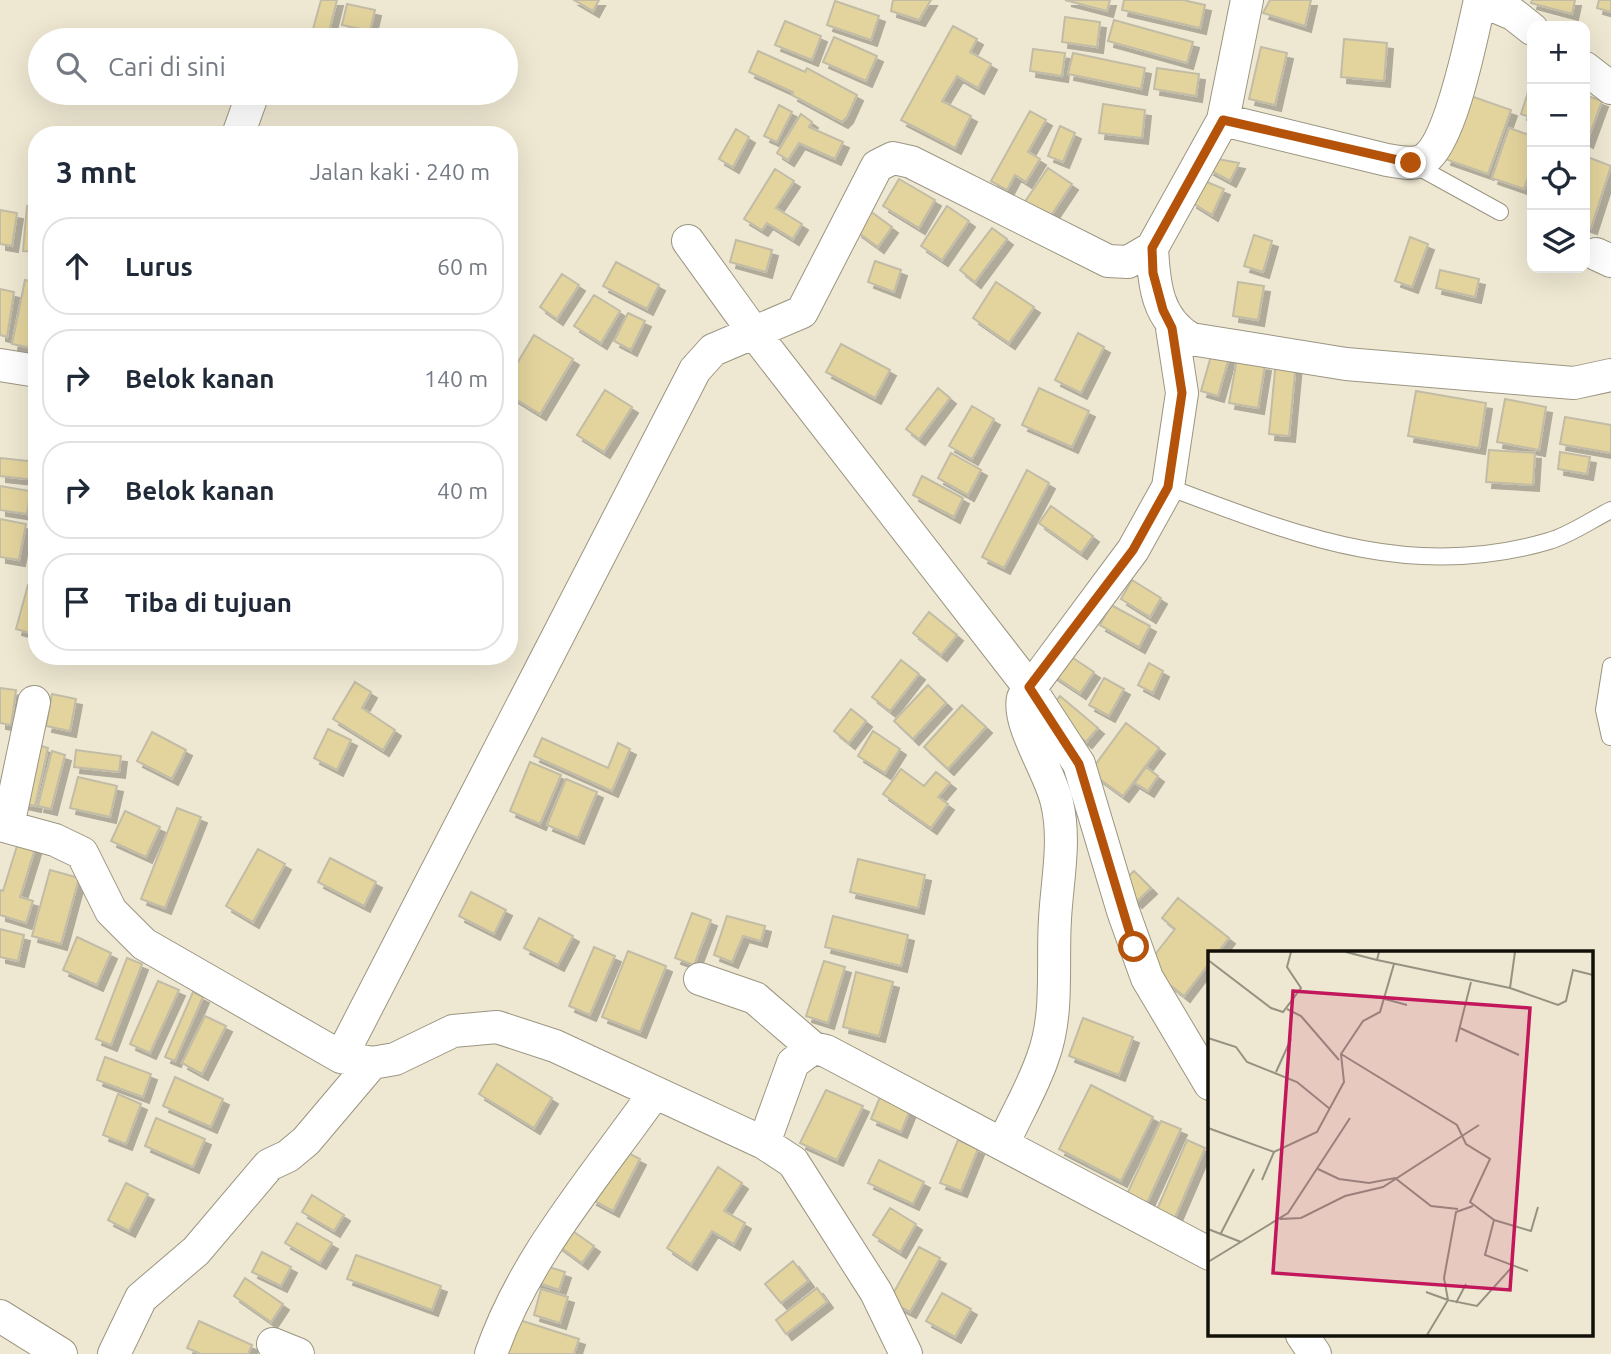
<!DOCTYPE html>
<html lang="id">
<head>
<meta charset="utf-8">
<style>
  :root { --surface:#fff; --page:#f6f6f7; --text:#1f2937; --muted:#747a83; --line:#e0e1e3 }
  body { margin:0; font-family:Ubuntu,sans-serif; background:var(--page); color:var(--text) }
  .controls { position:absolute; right:21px; top:21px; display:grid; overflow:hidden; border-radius:14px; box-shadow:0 7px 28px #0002 }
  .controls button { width:63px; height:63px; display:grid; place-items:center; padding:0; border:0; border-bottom:2px solid var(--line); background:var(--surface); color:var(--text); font:35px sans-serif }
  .stop { position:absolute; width:21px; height:21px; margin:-16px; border:5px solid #b45309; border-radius:50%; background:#fff }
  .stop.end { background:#b45309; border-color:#fff; box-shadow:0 2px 7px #0008 }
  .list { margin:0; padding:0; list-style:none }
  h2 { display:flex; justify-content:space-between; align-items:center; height:91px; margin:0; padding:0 28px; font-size:30px }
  h2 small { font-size:23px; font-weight:400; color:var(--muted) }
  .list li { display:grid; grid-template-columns:46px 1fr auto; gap:21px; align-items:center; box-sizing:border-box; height:98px; margin:0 14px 14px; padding:0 14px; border:2px solid var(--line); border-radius:28px }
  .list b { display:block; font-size:26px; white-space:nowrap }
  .list em { font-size:23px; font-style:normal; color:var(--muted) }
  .icon { flex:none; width:38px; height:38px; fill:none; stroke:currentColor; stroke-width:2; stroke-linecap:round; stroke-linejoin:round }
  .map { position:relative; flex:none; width:1611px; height:1354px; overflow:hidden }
  .search { position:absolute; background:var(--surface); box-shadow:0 7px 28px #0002; left:28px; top:28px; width:490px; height:77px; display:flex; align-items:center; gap:18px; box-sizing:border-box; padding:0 24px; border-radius:38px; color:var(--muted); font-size:26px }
  .panel { position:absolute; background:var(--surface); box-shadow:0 7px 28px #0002; left:28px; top:126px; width:490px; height:539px; border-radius:28px }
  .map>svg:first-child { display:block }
  .building { fill:#e3d49d; stroke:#c2bca7; stroke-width:2; filter:url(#shadow) }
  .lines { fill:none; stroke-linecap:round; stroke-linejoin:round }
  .service-casing { stroke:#9b9581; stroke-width:18 }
  .minor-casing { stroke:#9b9581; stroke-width:34 }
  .service { stroke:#fff; stroke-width:16 }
  .minor { stroke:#fff; stroke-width:32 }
  .route { stroke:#b45309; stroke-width:9 }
  .inset-road { fill:none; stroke:#969282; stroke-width:2 }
  .view { fill:#c2185b; fill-opacity:0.15; stroke:#c2185b; stroke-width:3.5 }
  .inset-edge { fill:none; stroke:#121009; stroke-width:3.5 }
</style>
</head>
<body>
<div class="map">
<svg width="1611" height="1354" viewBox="0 0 1611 1354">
  <defs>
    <filter id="shadow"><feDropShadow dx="6" dy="6" stdDeviation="0" flood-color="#0004"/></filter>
  </defs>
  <rect width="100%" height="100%" fill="#eee8d2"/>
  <path class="building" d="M321,0h16l-10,40h-17z
    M574,0h25l-6,11z
    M893,0h38l-12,20 -28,-9z
    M1065,0h45l-3,11z
    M1124,0h59l22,5 -5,23 -78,-18z
    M1270,0h41l-6,26 -42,-13z
    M1532,0h43l-3,14 -41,-11z
    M1599,0h12v12l-14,-4z
    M835,1l44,15 -8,24 -44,-15z
    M347,4l28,6 -5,21 -28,-6z
    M1065,17l35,5 -3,25 -35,-5z
    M1114,20l79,22 -6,21 -79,-22z
    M785,21l36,15 -9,24 -37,-15z
    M953,26l24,13 -7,13 21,12 -13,24 -21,-12 -15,25 29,15 -16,32 -54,-28z
    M834,37l43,19 -11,25 -43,-19z
    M1344,39l43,4 -3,38 -43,-4z
    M1261,47l26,6 -12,52 -26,-6z
    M1033,49l32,4 -3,23 -32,-5z
    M758,51l47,21 2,-4 50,27 -10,22 -5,5 -50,-27 1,-3 -44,-20z
    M1073,53l72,15 -4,21 -73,-15z
    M1157,68l42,6 -3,22 -42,-7z
    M1532,80v38l-11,-4z
    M1468,95l43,15 -23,64 -43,-15z
    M1585,95l17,6 -15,41 -2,-1z
    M1103,104l42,6 -3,28 -43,-5z
    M779,105l13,7 -15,30 -13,-6z
    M1030,111l16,9 -18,32 12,7 -14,23 -11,-7 -8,15 -16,-9z
    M801,114l11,8 -3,5 34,15 -8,17 -36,-16 -11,17 -11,-7z
    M1060,126l15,7 -12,29 -15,-6z
    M1509,128l23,8v28l-8,25 -32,-11z
    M736,129l13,8 -16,30 -14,-8z
    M1585,156l26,10 -20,62 -6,-2z
    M1218,159l21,4 -9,18 -22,-12z
    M1048,168l24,16 -24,36 -24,-17z
    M775,169l19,12 -18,27 26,16 -9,15 -26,-16 -5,7 -18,-11z
    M899,179l36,21 -16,28 -36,-22z
    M1202,180l22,9 -12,26 -21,-13z
    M27,206h10v46l-14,-1z
    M947,206l22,15 -27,39 -21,-14z
    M0,210l17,3 -5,33 -12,-2z
    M870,211l22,16 -14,20 -22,-16z
    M992,228l15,11 -32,43 -15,-12z
    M1254,235l18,6 -9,31 -19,-6z
    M1410,237l18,7 -16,43 -17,-6z
    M736,240l36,10 -6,22 -36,-10z
    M875,261l26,9 -7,22 -26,-10z
    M616,262l43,23 -12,24 -44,-23z
    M1440,270l39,9 -4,18 -39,-9z
    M562,274l17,11 -22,34 -17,-12z
    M25,280l12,2v67l-25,-5z
    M996,282l38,25 -25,36 -36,-25z
    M1238,282l26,4 -6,34 -25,-4z
    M0,289l14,3 -7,45 -7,-2z
    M594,295l26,16 -19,32 -27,-17z
    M628,313l17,8 -14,29 -17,-9z
    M1078,333l26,14 -23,46 -26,-13z
    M534,335l39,24 -33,55 -31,-19v-18z
    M841,344l49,26 -15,28 -49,-26z
    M1213,349l17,5 -12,42 -17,-5z
    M1237,359l28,6 -7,43 -29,-5z
    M1276,360l20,2 -7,74 -20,-2z
    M938,388l12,10 -31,41 -13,-10z
    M1039,388l50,23 -17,36 -50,-22z
    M605,390l27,17 -28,45 -27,-17z
    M1416,391l70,12 -7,45 -71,-12z
    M1505,399l41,8 -7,43 -42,-8z
    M972,406l22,13 -22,40 -23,-13z
    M1565,417l46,8v28l-51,-9z
    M1489,450l46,3 -2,32 -47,-3z
    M1560,452l30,5 -3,17 -29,-5z
    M951,453l30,17 -13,25 -30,-17z
    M0,458l37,4 -1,18 -36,-4z
    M1027,470l22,13 -45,85 -22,-11z
    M922,476l41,22 -9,19 -41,-22z
    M0,486l30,5 -3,23 -27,-4z
    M1051,506l42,30 -12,17 -42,-30z
    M0,519l26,5 -7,36 -19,-3z
    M1132,580l29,18 -11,19 -29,-18z
    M28,585l9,2v48l-21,-6z
    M1111,605l39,21 -11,21 -39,-22z
    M929,612l28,23 -16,20 -28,-22z
    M1061,650l33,22 -14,21 -33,-22z
    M901,660l18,14 -29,37 -18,-14z
    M1149,663l14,8 -10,22 -15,-8z
    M1104,678l20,11 -15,27 -20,-11z
    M355,682l16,10 -9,16 33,22 -12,20 -50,-31z
    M928,685l18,18 -33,36 -19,-18z
    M0,688l16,2 -5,35 -11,-2z
    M52,694l24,5 -6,32 -24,-5z
    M1060,696l38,32 -12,14 -38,-31z
    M962,705l24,22 -38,42 -24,-22z
    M851,709l15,12 -17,22 -15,-12z
    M1126,723l33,25 -36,48 -33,-24z
    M328,729l23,11 -14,30 -23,-12z
    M873,731l27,18 -15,24 -27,-17z
    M152,732l34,18 -14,29 -35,-18z
    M542,738l66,30 10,-25 12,6 -18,42 -78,-35z
    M31,743l17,5 -13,58 -18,-4z
    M76,750l45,6 -2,16 -45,-5z
    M52,751l13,4 -14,54 -13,-3z
    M530,762l31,13 -21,49 -30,-13z
    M1146,767l12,9 -10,15 -13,-8z
    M901,769l23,17 12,-14 14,11 -12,14 10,7 -17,24 -48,-34z
    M78,777l39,9 -7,31 -40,-9z
    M566,779l31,13 -19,46 -31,-13z
    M177,808l24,9 -36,91 -24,-9z
    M125,811l35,16 -14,30 -35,-16z
    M21,833l17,6 -18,58 13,4 -7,22 -26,-8v-25l3,1z
    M258,849l27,15 -32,58 -27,-16z
    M330,858l46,24 -12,24 -46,-24z
    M858,859l67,16 -7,33 -68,-16z
    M50,870l29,8 -18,66 -29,-8z
    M1134,871l17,17 -15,14 -17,-17z
    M471,892l35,18 -12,24 -35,-18z
    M1178,898l51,40 -12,15h-7v9l-26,34 -38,-30 29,-37 -13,-11z
    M692,913l19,7 -17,45 -19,-7z
    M727,916l38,10 -4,15 -18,-5 -11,26 -18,-7z
    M833,916l75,19 -7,31 -76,-19z
    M539,918l34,18 -15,29 -34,-17z
    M0,929l24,6 -6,26 -18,-4z
    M77,937l34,16 -14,32 -34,-15z
    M594,947l21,9 -25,59 -21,-9z
    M628,951l38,15 -26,66 -38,-15z
    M127,958l15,6 -31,81 -15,-6z
    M824,961l21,6 -17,56 -22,-7z
    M856,972l37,10 -14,54 -36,-9z
    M158,981l21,9 -29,63 -20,-9z
    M193,992l10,5 -28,64 -10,-4z
    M205,1016l21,10 -24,48 -20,-11z
    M1083,1018l50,19 -14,38 -50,-19z
    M105,1057l46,17 -8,23 -46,-17z
    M497,1064l55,34 -18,30 -55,-34z
    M175,1077l48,22 -12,28 -48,-21z
    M1091,1085l62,32 -32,64 -62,-32z
    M826,1090l37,16 -26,54 -37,-17z
    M882,1092l30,13 -11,27 -30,-13z
    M118,1094l23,10 -15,40 -23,-9z
    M156,1118l49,21 -12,28 -48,-21z
    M1161,1121l20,8 -34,74 -20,-9z
    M958,1140l20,9 -17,42 -21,-8z
    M1187,1140l18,8 -31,72 -18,-8z
    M618,1148l22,11 -27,52 -22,-12z
    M879,1160l45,22 -11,22 -45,-21z
    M718,1167l24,16 -18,28 21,12 -11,21 -22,-13 -21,33 -24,-16z
    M126,1183l22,11 -19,37 -21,-11z
    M312,1195l32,20 -10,16 -32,-19z
    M890,1208l26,16 -16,28 -27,-17z
    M297,1223l35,20 -12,20 -35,-20z
    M567,1227l27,19 -12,17 -26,-19z
    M919,1247l21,11 -30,54 -21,-11z
    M262,1252l29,15 -10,19 -29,-14z
    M356,1255l85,31 -9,24 -85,-31z
    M793,1261l15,20 -27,22 -16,-19z
    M539,1264l26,8 -6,18 -26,-9z
    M245,1278l38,26 -12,18 -37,-26z
    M817,1288l10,14 -41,32 -10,-14z
    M541,1289l27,8 -8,26 -26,-8z
    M942,1293l29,16 -16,28 -29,-16z
    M510,1317l69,22 -5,15h-75z
    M199,1321l53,24 -4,9h-47l-14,-6z"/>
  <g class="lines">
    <g class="service-casing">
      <path id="service" d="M1413,164l87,48
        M1168,487c128,48 242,95 381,54 21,-6 42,-21 62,-31
        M1610,737l-6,-27 7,-44"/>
    </g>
    <g class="minor-casing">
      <path id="minor" d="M1480,0l33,14 19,15
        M1585,68l26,20
        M1223,120l24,-120
        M238,135l15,-42
        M688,241l67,93 274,353 50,77 44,147 24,67 63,106
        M1152,248c2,37 5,71 39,91l155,25 228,19 37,-8
        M1596,254l15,7
        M0,365l37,6
        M0,825l55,15 27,13 29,58 33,33 197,113 31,6 23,-4 58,-28 44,-4 58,19 209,97 29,19 83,130 30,62
        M8,826l26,-124
        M700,979l55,19 58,50 13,3 384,203
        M341,1057l354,-687 18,-20 89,-38 75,-146 16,-8 18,4 197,99 20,1 24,-14 71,-128 164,40c12,2 27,6 38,-1 27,-19 47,-125 55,-159
        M764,1143l29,-80 20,-15
        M1003,1144c13,-29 30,-57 40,-87 16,-43 9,-93 12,-138 2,-38 11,-78 2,-116 -6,-30 -40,-78 -34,-105l110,-148 35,-63 14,-94 -10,-65
        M0,1316l61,38
        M1302,1335l13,19
        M273,1344l25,10
        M114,1354l27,-56 55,-47 73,-86 19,-9 18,-15 66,-78
        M491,1354c33,-96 104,-177 162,-259"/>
    </g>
    <use href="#service" class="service"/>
    <use href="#minor" class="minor"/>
  </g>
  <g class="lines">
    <path class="route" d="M1134,947l-55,-183 -50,-77 104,-137 35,-63 14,-94 -10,-65 -9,-18 -10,-37 -1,-25 71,-128 188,43"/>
  </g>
  <g transform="translate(1208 951)">
    <rect width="385" height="385" fill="#eee8d2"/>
    <path class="inset-road" d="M138,1l31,8M171,1l-2,8 133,28 48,17 8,-4 7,-31 20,5M0,9l63,48 12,4 18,-24 -14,-21 4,-15M302,37l5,-36M177,48l22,6M79,58l14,7 38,44M252,77l59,27M0,87l28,9 11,15 50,20 33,27M248,91l15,-60M133,103l116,71 9,19 24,15 -20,43 24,18 -9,35 43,16M68,121l15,-33M0,177l66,24 43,-20 27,-50 -3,-28 22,-33 17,-9 14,-48M110,218l21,10 30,4 26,-5 36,28 27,3M54,229l12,-28M72,268l21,-1 44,-22 38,-9 96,-62M286,269l37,11 7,-24M0,278l33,13M12,284l34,-66M0,311l80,-49 62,-95M218,341l22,8M240,349l-4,-22 12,-66 17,-6M248,352l10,-19M219,384l21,-35 29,6 35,-39"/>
    <path class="view" d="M85,40l237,17 -20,282 -237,-17z"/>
    <rect width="385" height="385" class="inset-edge"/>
  </g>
</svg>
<div class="controls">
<button>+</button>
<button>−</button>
<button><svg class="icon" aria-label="locate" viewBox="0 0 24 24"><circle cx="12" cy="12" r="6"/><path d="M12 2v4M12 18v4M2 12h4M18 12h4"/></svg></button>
<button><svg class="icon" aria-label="layers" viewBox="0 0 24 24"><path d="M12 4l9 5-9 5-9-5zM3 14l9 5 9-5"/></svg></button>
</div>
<div class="stop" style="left:1134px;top:947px"></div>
<div class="stop end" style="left:1411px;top:163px"></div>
<div class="search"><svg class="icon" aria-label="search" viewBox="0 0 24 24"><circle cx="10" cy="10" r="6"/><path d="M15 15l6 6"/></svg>Cari di sini</div>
<section class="panel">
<h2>3 mnt<small>Jalan kaki · 240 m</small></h2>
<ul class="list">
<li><svg class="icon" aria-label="ahead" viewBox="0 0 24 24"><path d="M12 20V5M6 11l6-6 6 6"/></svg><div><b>Lurus</b></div><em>60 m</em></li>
<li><svg class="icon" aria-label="right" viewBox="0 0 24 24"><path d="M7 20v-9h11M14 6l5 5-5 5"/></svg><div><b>Belok kanan</b></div><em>140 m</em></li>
<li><svg class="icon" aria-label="right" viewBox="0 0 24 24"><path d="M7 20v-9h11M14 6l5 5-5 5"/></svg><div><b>Belok kanan</b></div><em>40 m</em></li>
<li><svg class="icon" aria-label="arrive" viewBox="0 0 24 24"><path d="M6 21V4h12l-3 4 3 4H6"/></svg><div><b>Tiba di tujuan</b></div></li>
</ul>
</section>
</div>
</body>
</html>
